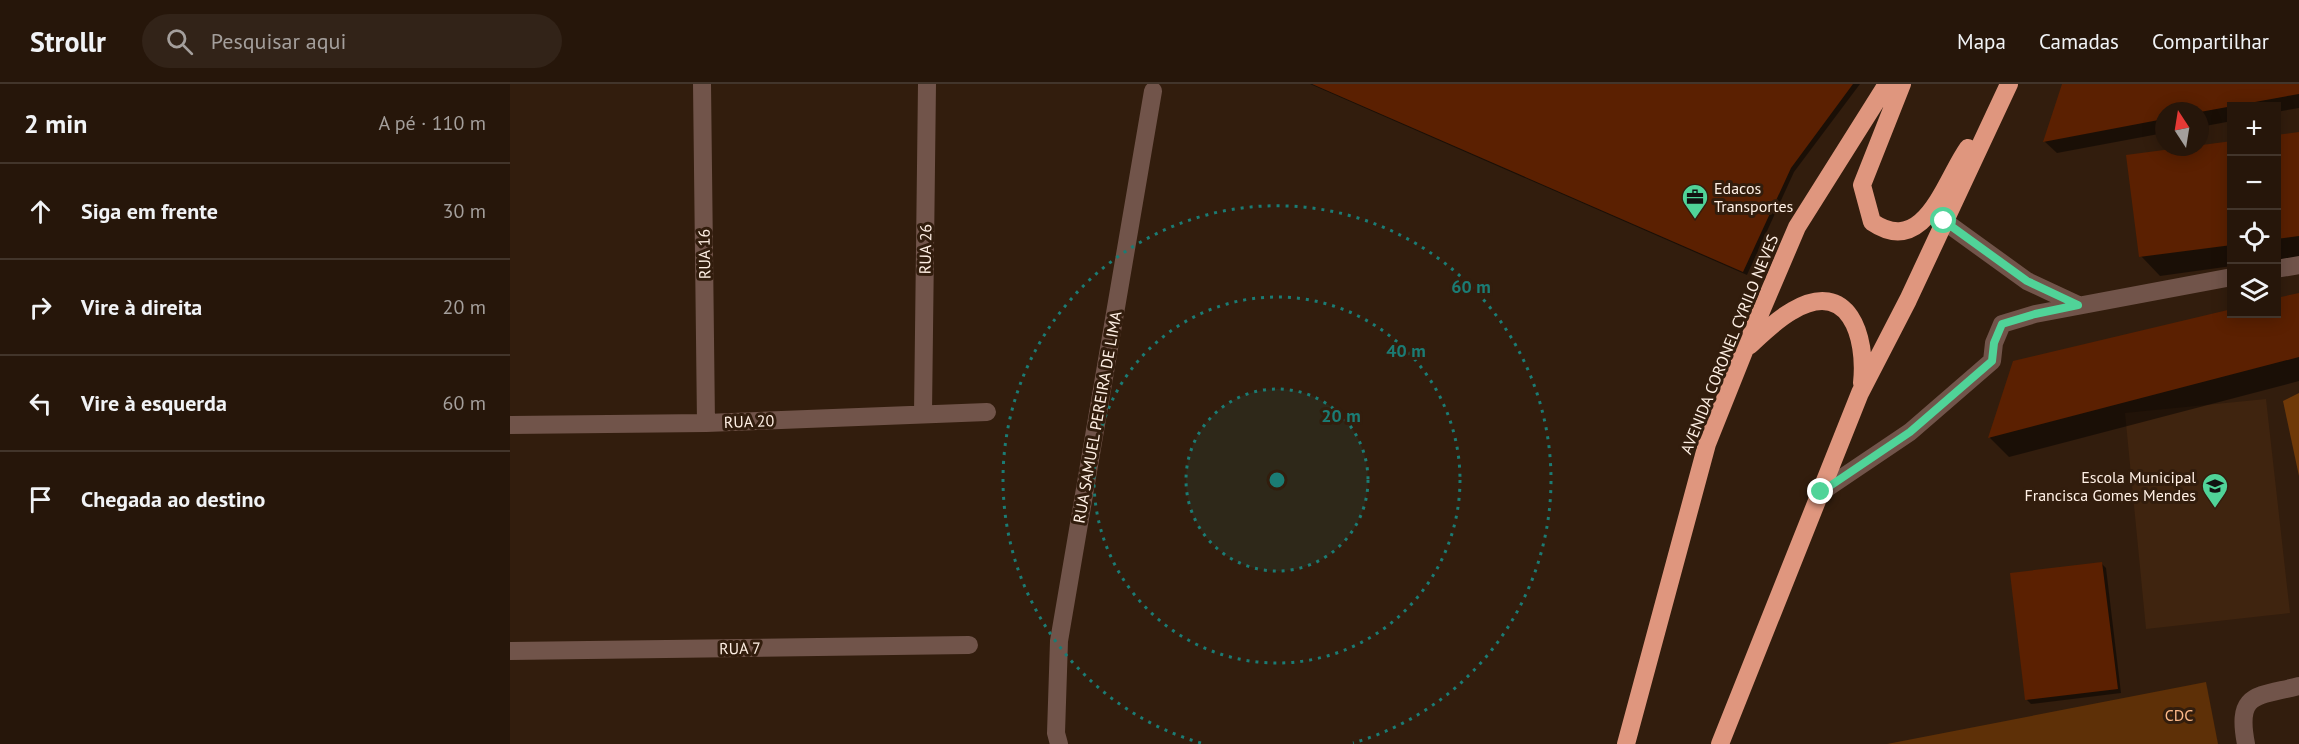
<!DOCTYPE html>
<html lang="pt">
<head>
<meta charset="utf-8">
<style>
  :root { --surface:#26160a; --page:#322318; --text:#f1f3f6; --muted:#a49f9c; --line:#42352b }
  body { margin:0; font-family:"PT Sans",sans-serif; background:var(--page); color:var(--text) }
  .controls { position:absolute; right:18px; top:18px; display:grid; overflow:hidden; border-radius:0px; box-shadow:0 3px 15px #0003 }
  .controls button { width:54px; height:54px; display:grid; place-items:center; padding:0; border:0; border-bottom:2px solid var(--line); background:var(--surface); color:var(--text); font:30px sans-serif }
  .compass { position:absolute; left:1645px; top:18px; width:54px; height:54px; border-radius:50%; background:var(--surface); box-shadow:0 3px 15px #0003; rotate:348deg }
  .stop { position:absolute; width:18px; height:18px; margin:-14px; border:4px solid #50d398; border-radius:50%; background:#fff }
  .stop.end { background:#50d398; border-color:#fff; box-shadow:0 2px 6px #0008 }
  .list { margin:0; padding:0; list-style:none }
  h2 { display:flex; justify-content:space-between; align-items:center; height:78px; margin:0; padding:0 24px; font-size:26px }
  h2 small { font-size:20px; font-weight:400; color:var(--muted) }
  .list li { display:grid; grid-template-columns:39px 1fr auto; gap:18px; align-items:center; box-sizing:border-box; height:96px; padding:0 24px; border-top:2px solid var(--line) }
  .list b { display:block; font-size:22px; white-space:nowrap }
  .list em { font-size:20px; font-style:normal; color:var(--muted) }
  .icon { flex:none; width:33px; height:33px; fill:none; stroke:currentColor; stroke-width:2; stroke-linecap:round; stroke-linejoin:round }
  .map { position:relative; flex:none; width:1789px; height:660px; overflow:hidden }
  header { display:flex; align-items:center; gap:36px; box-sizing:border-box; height:84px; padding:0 30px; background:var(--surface); border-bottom:2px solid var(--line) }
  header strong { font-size:28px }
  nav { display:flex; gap:33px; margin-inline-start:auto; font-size:21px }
  .search { width:420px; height:54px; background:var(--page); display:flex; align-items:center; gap:15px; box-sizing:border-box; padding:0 21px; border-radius:33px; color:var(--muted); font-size:22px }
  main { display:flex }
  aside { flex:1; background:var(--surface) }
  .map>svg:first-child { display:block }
  .built { fill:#3f240f }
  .green { fill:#5e3007 }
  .forest { fill:#6f3908 }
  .shadow { fill:#0007 }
  .building { fill:#5b2001 }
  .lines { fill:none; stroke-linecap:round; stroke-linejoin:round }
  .minor { stroke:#71544a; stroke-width:18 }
  .highway { stroke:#df967e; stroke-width:18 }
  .route { stroke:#50d398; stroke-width:8 }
  .ring { fill:none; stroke:#1b7c74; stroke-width:3; stroke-dasharray:3 6 }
  .labels { text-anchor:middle; stroke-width:6; stroke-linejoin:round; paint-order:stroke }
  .poi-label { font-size:16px; fill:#fff0e5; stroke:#321d0d; text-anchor:start }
  .street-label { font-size:16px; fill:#fff0e5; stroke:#321d0d }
  .park-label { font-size:16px; fill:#fcb989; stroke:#321d0d }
  .centre { fill:#1b7c74; stroke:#321d0d; stroke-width:3 }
  .ring-label { font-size:18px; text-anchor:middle; font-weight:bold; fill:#1b7c74; stroke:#321d0d; stroke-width:6; stroke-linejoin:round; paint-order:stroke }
</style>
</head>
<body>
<header>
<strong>Strollr</strong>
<div class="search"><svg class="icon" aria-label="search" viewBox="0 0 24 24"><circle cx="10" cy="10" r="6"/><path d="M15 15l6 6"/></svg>Pesquisar aqui</div>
<nav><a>Mapa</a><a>Camadas</a><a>Compartilhar</a></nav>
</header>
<main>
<aside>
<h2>2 min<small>A pé · 110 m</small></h2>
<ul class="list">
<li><svg class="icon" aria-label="ahead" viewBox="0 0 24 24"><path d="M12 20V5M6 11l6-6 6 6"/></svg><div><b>Siga em frente</b></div><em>30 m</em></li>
<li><svg class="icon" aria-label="right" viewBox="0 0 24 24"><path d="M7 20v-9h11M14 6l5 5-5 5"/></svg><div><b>Vire à direita</b></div><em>20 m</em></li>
<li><svg class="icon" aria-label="left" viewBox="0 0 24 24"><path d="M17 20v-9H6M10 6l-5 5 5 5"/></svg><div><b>Vire à esquerda</b></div><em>60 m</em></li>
<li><svg class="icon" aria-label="arrive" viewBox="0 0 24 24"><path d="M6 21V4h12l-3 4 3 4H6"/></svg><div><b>Chegada ao destino</b></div></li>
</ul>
</aside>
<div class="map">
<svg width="1789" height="660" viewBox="0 0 1789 660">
  <rect width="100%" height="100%" fill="#321d0d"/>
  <path class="built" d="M1756,315l24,214 -144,16 -21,-216z"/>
  <path class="green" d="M1696,598l12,62h-331z"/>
  <path class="forest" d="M1789,309v83l-16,-75z"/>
  <path class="shadow" d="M800,0h550l-66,88 -47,103z
    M1554,0h235v24l-23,4v-6h-44v15l-32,6v-16h-36v22l-107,20 -13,-12z
    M1789,50v123l-23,3v-123z
    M1722,59v123l-72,10 -19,-20z
    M1789,210v87l-290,76 -19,-19 24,-76 218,-48h44z
    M1592,480l4,4 15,125 -90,11 -4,-4z"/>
  <path class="building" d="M802,0h541l-62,84 -48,104z
    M1552,0h237v10l-99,18 -36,-1v8l-121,23z
    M1789,48v104l-23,3v-104z
    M1722,57v104l-93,12 -13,-102z
    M1789,209v64l-311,81 25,-77 219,-52v5h44v-16z
    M1592,478l16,127 -93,11 -15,-127z"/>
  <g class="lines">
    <path class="minor" d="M192,0l4,339
      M1434,137l83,60 51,24
      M1766,185l23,-4
      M413,330l4,-330
      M0,341l196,-2 281,-11
      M1311,408l89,-60 82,-71 2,-18 8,-19 33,-10 197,-37
      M0,567l459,-6
      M549,660l-3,-11 3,-92 94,-550
      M1736,660c-10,-52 10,-47 53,-58"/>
    <path class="highway" d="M1392,0l-40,101 10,37c53,36 73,-42 96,-74
      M1239,262c13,-12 27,-26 43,-35 57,-34 75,26 70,72
      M1116,660l81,-300 38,-95 52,-122 90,-143
      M1210,660l140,-351 48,-93 101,-216"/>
  </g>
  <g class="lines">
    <path class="route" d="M1311,408l89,-60 82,-71 2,-18 8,-19 33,-10 43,-9 -51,-24 -83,-60"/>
  </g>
  <circle cx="767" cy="396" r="91" fill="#1b7c74" fill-opacity=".12"/>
  <g class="ring">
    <circle cx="767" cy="396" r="91"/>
    <circle cx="767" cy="396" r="183"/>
    <path d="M691 659A274 274 0 1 1 843 659"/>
  </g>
  <defs>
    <g id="office-pin" transform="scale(1.35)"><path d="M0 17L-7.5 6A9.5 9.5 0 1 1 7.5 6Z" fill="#50d398" stroke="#321d0d"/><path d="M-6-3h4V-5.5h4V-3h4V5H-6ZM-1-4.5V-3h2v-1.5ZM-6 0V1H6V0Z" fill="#111"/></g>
    <g id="school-pin" transform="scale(1.35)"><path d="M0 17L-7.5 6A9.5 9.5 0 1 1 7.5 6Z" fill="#50d398" stroke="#321d0d"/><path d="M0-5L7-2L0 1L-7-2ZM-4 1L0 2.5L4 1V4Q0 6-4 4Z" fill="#111"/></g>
  </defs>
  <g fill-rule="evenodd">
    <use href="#office-pin" x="1185" y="113"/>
    <use href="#school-pin" x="1705" y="402"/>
  </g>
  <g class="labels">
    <g class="poi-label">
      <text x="1204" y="110">Edacos<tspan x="1204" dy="18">Transportes</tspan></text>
      <text x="1686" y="399" text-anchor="end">Escola Municipal<tspan x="1686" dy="18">Francisca Gomes Mendes</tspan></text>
    </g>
    <g class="street-label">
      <text transform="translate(415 165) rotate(-89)" y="6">RUA 26</text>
      <text transform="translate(194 170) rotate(-91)" y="6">RUA 16</text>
      <text transform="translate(1219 260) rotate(-68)" y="6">AVENIDA CORONEL CYRILO NEVES</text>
      <text transform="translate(587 333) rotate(-80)" y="6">RUA SAMUEL PEREIRA DE LIMA</text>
      <text transform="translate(239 337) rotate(-2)" y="6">RUA 20</text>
      <text transform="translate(230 564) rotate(-1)" y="6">RUA 7</text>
    </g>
    <g class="park-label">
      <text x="1669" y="637">CDC</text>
    </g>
  </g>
  <circle cx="767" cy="396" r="9" class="centre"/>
  <g class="ring-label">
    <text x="961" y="209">60 m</text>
    <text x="896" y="273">40 m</text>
    <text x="831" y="338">20 m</text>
  </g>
</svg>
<div class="controls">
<button>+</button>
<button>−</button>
<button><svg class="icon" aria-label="locate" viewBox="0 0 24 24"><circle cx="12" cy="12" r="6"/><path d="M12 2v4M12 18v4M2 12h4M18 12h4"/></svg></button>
<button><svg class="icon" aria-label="layers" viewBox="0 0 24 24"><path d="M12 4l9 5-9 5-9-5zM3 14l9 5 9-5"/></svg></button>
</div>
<svg class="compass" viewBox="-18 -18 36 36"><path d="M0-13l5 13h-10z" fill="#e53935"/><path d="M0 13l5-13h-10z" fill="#a49f9c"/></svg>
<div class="stop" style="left:1434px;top:137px"></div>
<div class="stop end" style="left:1311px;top:408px"></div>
</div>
</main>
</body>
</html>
